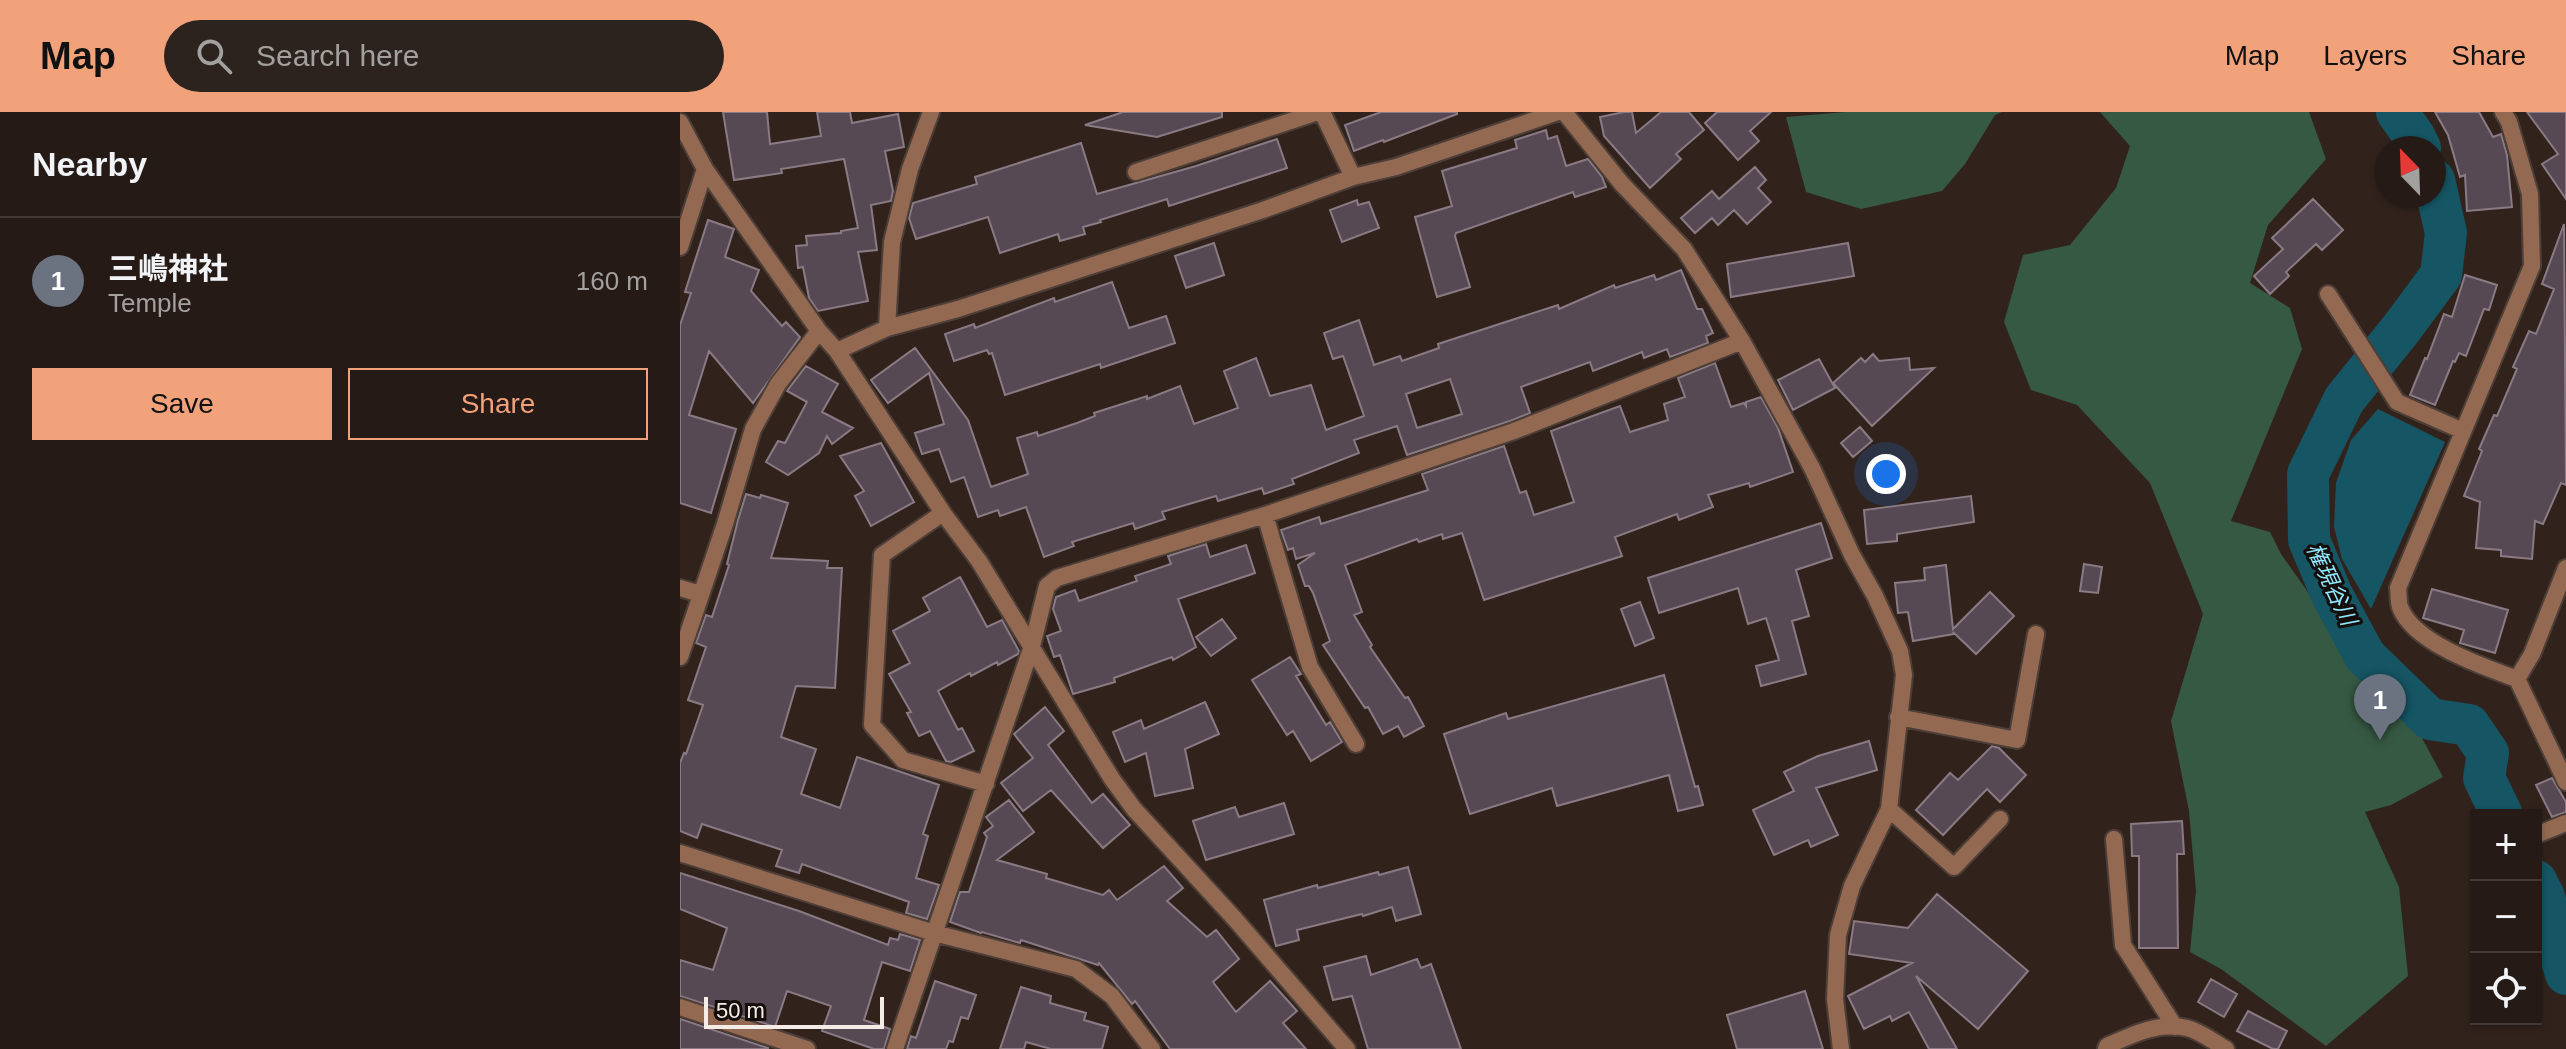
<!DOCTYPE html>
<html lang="en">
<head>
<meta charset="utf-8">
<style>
  :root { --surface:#251a15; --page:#2d231e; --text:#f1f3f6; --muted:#a3a1a0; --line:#423834; --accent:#f1a27b }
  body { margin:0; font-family:Arial,"Noto Sans JP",sans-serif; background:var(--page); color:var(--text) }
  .controls { position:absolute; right:24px; bottom:24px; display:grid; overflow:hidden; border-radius:0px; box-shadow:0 2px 6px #0004 }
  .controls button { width:72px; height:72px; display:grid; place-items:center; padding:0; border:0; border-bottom:2px solid var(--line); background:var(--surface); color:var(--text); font:40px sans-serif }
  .compass { position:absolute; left:1694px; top:24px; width:72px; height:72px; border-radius:50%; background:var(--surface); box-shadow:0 2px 6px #0004; rotate:337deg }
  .scale { position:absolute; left:24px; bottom:20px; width:180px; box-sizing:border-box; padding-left:8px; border:4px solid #f6ece7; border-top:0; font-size:22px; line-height:28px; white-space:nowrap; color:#f6ece7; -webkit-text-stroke:6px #140e0b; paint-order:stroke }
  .you { position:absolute; left:1206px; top:362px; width:28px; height:28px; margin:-20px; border:6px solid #fff; border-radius:50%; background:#1a73e8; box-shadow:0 0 0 12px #1a73e833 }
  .badge { display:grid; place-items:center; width:52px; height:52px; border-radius:50%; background:var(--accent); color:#fff; font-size:26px; font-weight:700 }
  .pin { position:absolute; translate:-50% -66px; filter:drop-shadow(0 2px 4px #0008) }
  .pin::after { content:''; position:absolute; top:42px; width:28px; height:24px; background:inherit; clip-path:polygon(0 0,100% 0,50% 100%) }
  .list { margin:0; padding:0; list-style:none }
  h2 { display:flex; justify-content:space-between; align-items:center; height:104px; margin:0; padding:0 32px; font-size:34px }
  h2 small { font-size:26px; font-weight:400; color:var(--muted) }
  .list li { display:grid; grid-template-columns:52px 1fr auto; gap:24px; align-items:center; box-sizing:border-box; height:128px; padding:0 32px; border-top:2px solid var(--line) }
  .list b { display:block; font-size:30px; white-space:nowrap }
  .list p { margin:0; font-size:26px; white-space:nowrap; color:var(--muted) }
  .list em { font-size:26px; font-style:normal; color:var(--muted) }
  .actions { display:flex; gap:16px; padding:24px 32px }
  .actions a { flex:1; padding:18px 0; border:2px solid var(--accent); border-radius:0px; text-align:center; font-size:28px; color:var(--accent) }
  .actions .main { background:var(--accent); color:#111 }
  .icon { flex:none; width:44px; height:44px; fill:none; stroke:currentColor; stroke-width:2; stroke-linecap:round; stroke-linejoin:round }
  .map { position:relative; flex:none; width:1886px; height:937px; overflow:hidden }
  header { display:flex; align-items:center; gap:48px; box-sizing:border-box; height:112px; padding:0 40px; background:var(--accent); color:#111 }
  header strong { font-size:38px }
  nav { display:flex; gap:44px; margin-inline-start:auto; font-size:28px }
  .search { width:560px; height:72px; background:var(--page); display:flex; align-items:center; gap:20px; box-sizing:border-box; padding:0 28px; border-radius:44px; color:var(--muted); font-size:30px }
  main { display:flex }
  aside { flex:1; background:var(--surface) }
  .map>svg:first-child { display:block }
  .green { fill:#365943 }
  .water { fill:#155564 }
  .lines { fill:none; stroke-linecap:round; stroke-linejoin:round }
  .river { stroke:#155564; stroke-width:42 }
  .building { fill:#574953; stroke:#897a84; stroke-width:2; fill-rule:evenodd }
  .minor-casing { stroke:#4d3f38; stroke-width:20 }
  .minor { stroke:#946952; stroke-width:16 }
  .labels { text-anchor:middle; stroke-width:6; stroke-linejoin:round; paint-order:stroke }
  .water-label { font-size:22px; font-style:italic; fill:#90e8ff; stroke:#140e0b }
</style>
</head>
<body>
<header>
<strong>Map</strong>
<div class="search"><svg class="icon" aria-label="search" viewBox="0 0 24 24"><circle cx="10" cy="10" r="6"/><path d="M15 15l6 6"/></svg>Search here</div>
<nav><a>Map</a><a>Layers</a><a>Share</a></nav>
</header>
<main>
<aside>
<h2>Nearby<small></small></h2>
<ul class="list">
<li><span class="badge" style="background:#6b7280">1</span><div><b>三嶋神社</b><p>Temple</p></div><em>160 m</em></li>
</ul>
<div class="actions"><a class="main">Save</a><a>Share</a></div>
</aside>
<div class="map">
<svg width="1886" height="937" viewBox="0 0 1886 937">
  <rect width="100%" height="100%" fill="#31231c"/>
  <path class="green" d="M1166,0h156l-7,3 -30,49 -23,27 -81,18 -55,-17 -20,-75z
    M1420,0h209l17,47 -58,66 -18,58 40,25 12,41 -71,172 39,11 11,22 88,125 48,50 26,48 -52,28 -26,7 34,75 9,89 -82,70 -105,-77 -31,-17 6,-61 -7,-80 -18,-90 32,-107 -53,-131 -73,-78 -46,-15 -27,-68 19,-67 47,-10 46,-57 14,-42z"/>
  <path class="water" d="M1698,297l67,33 -74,167 -29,-50 -8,-32 2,-44 15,-43z"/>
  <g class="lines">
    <path class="river" d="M1717,0l17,24 6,12
      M1754,68l12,53 -5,42 -40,54 -57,71 -36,74 1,66 23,55 33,61 65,63 39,6 19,28 -4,25 18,37
      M1856,769l8,16 22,77"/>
  </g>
  <path class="building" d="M43,0h44l3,32 51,-8 -4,-24h33l2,11 46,-9 6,33 -19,4 8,40 -2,10 -20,4 6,45 -19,2 10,49 -50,10 -9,-13 -6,-31 -5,1 -2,-22 11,-1 -1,-9 35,-3v-2l17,-3 -14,-69 -63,10 1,4 -48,7z
    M443,0h99v5l-65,20 -72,-12z
    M701,0h76v2l-73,28 -1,-2 -29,11 -9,-26z
    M944,0h8l4,21 25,-21h28l15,18 -28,24 5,5 -31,29 -46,-52 -4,-19z
    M1037,0h54l-21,19 9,10 -21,19 -33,-37z
    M1755,0h44l14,25 8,-3 6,21 5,52 -45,4 -2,-36 -5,2 -12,-42z
    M1847,0h39v87l-24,-35 16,-10z
    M866,18l2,9 9,-3 9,30 22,-7 14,18 4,10 -31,10 -2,-5 -117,41 -1,3 15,51 -33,10 -22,-80 37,-11 -10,-35 75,-23 -2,-8z
    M597,27l10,29 -118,38 -2,-7 -67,21 1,2 -18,5 2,7 -25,7 -2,-7 -58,19 -12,-36 -72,22 -7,-21 4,-15 64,-19 -2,-7 106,-34 16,51 99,-28z
    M1075,55l11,13 -8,8 13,14 -24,22 -13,-14 -16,15 -6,-7 -17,15 -14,-15 31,-27 7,8z
    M1633,87l30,31 -21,20 -6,-6 -30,28 3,4 -19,18 -16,-18 29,-27 -11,-11z
    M677,88l1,5 11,-3 10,26 -37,14 -12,-32z
    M28,108l26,9 -9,28 34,13 -8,21 31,35 4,-4 14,15 -47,66 -44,-52 -20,64 47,14 -25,84 -31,-10v-178l11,-32 -6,-1z
    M1884,112l2,261 -5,-2 -18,41 -8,-3 -3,38 -31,-3v-6l-25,-2 4,-46 -16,-6 18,-45 -3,-2 15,-34 3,1 20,-47 -4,-2 16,-36 7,3 18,-45 -12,-5z
    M534,131l10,32 -38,13 -11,-32z
    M1168,131l6,33 -123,21 -4,-33z
    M1001,158l16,39h5l11,24 -7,3 2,7 -38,14 -3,-8 -23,9 -2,-6 -49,19 -3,-9 -69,25 9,26 -20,8 -103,34 -10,-29 -43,14 5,13 -67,26 2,5 -30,10 -2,-6 -44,13 -2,-5 -54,16 3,7 -30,10 -2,-6 -61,19 2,4 -30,11 -18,-50 -26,9 -2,-6 -20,7 -14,-40 -13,5 -12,-33 -17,5 -7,-21 29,-9 -15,-51 -41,30 -17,-23 44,-32 53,72 23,67 37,-13 -11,-36 20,-6 1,4 39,-13 18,-7 -1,-3 53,-17v3l33,-13 14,38 44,-16 -14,-37 32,-13 14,38 41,-11 15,45 38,-14 -21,-60 -10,3 -9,-26 35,-13 15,45 26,-9 2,5 37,-13 -1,-4 120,-39 1,4 55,-24 1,3 39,-13 2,5zM770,267l12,35 -45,14 -11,-34z
    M1785,163l32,10 -8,25 -5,-1 -18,47 -7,-3 -4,9 -2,-1 -18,44 -25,-10 15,-37 2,1 17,-45 8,3z
    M432,170l17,46 37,-12 9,27 -74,25 -1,-4 -95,31 -13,-42 -3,1 -2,-4 -33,11 -9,-27 29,-10 1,4 79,-30 1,4z
    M1193,242l6,7 30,-3 1,12 24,-2 -62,58 -39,-43 28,-25 4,4z
    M1139,247l16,29 -42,22 -15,-30z
    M1035,251l16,44 13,-4 2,3v-4l15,-5 17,31 15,44 -43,15 -1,-4 -41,12 5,12 -34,13 -2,-6 -62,23 7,19 -138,44 -22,-67 -19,6 -1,-5 -23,8 -2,-3 -72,26 17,47 -8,3 18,30 -2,2 35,51 3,-1 16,29 -20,11 -6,-11 -15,8 -15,-27 -3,1 -42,-63 7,-4 -17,-48 -4,-7h-4l-7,-21 17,-12 -19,6 -3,-11 -5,2 -7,-20 38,-13 2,7 107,-34 -6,-16 82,-28 16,47 6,-2 8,24 40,-13 -23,-71 69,-25 10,26 38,-12 -4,-16 21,-7 -7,-19z
    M126,254l32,18 -16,28 31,16 -21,16 -5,-8 -8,17 -31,22 -22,-13 12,-21 7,2 22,-41 -20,-11z
    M1180,315l12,14 -19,16 -12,-14z
    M201,331l33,59 -43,24 -16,-30 9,-5 -24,-35z
    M66,382l14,4 1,-3 27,8 -17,55 57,3 -1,7h15l-7,120 -39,-2 -15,51 35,12 -15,45 39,14 17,-51 82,28 -16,49 5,2 -12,42 23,7 -12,34 -21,-6 3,-11 -107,-38 -3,9 -23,-7 6,-16 -80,-26 -5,14 -17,-7v-68l4,-10 2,1 17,-49 -15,-5 18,-53 -10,-4 10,-28 6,2 17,-52 -2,-1 11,-44z
    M1291,384l3,26 -77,12v7l-30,3 -3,-34z
    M1141,411l11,35 -36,12 13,46 -17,5 14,53 -45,12 -5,-20 23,-6 -13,-42 -18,6 -10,-36 -79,25 -11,-35z
    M526,432l4,13 36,-12 9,28 -77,26 18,48 -23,13 -1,-3 -58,21 1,4 -42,12 -13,-39 -6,2 -7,-21 14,-5 -8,-22 3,-12 19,-7 4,11 58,-20 -2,-5 36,-12 -3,-8z
    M1404,452l18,3 -4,26 -18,-2z
    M1266,453l7,64 37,-37 24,24 -38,38 -23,-22 1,2 -41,7 -5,-29 -10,1 -3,-30 30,-3 -1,-12z
    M280,465l27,50 15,-7 17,31 -1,3 -20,11 -1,-3 -26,14 -1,-3 -32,18 20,39 4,-2 12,23 -23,11 -5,-1 -16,-30 -11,5 -12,-23 4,-1 -22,-38 21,-11 -17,-32 37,-20 -7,-13z
    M1752,477l76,21 -13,43 -35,-10 4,-13 -41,-12z
    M960,490l14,36 -19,8 -14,-37z
    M542,507l14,19 -25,18 -15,-19z
    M610,545l11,17 -5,2 30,49 4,-3 12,20 -31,19 -18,-30 -6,4 -35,-55z
    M984,563l31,112 3,-1 5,19 -25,6 -9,-36 -112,31 -5,-18 -82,26 -26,-80 62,-21 2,6z
    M525,590l14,32 -34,15 8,39 -38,8 -9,-43 -21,9 -12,-30 28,-12 3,9z
    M365,595l19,24 -16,14 44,58 11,-9 27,31 -27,23 -52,-58 -28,21 -22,-28 32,-25 -19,-24z
    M1189,629l8,29 -61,18 22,47 -27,12 -3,-7 -34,15 -21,-45 41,-19 -10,-19 34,-16z
    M1312,634l7,2 27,27 -26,27 -13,-13 -44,46 -27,-25 34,-37 8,7z
    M1872,666l14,24v10l-14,5 -16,-32z
    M329,688l25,32 -37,28 50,14 -1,4 57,17 6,-5 8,10 47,-34 19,22 -16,13 40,36 9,-7 23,29 -26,23 23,30 34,-31 27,30 -14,12 23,26h-136l-35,-48 -3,3 -33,-41 -1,2 -77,-25 -1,3 -38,-11 -1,1 -31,-11 10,-30h9l18,-55 -3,-4 9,-7 -7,-9z
    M604,691l10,31 -88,26 -13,-39 42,-14 4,10z
    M1502,709l2,33h-7l1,94h-39v-92h-7l-1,-32z
    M728,755l13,47 -25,7 -4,-14 -29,9 -1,-2 -65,16 2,10 -23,6 -12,-46 53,-15 1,3 60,-16 1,3z
    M0,761l119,38 89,34 2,-7 8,2 2,-6 20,6 -10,31 -28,-9 -18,58 26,9 -6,20h-10l-52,-18 9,-25 -44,-15 -12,36 -95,-31v-36l33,10 14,-42 -47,-19z
    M1257,782l91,77 -50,58 -62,-53 41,73h-28l-20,-37 -17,9 -2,-5 -26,13 -16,-33 64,-33 -63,-9 5,-33 54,7z
    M686,844l5,19 46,-16 4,9 10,-4 30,85h-93l-16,-53 -19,4 -9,-33z
    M1531,867l26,15 -13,23 -26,-15z
    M255,869l41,14 -8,24 -7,-2 -8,25 -4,-1 -3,8h-39l4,-13 5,2z
    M341,875l30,9 -1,7 36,10 -2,7 24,7 -6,22h-51l-25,-7 -2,7h-24z
    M1125,879l18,58h-86l-10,-34z
    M1568,899l39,20 -9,18h-5l-36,-18z
    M0,907l88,29v1h-88z"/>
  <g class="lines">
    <g class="minor-casing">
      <path id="minor" d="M642,0l31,65
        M1823,0l6,10 21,72 2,72 -134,322c1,6 0,14 2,19 13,36 84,60 117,72l15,-25 34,-86
        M0,10l25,47 114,162 18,20 106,162 36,48 133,218 22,30 100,109 113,131
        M456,60l182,-60
        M0,135l25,-78
        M1648,182l69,108 66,29
        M207,216l5,-86 18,-73 21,-57
        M1062,229l70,127 40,87 23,41 25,55 4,24 -15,134 -37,77 -14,49 -3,64 6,50
        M157,239l50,-23 71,-19 305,-99 90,-33 43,-10 162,-55
        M263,401l-61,42 -10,170 31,35 83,24
        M585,403l45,152 46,77
        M0,476l20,6
        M0,545l45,-133 28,-95 25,-45 41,-53
        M1837,567l49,103
        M1218,605l119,23 19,-106
        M1209,697l65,58 46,-48
        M1856,723l30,-12
        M1434,727l9,106 52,82
        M0,741l254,80 142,36 36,27 40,53
        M0,895l127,42
        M215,937l137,-403 15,-60 10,-8 208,-63 249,-84 228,-90 -58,-92 -62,-65 -58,-72
        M1426,937l1,-3c24,-11 53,-25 80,-18 13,3 27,14 39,21"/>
    </g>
    <use href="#minor" class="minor"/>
  </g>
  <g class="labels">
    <g class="water-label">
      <text transform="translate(1652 472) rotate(65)" y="8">権現谷川</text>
    </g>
  </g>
</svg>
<div class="controls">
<button>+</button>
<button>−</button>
<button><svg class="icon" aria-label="locate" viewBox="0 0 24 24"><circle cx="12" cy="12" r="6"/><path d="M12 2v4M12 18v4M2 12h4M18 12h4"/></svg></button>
</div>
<svg class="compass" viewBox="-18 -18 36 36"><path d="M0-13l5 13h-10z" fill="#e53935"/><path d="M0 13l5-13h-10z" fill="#a3a1a0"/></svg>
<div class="scale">50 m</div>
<div class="you"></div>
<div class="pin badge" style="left:1700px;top:628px;background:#6b7280">1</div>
</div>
</main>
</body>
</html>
